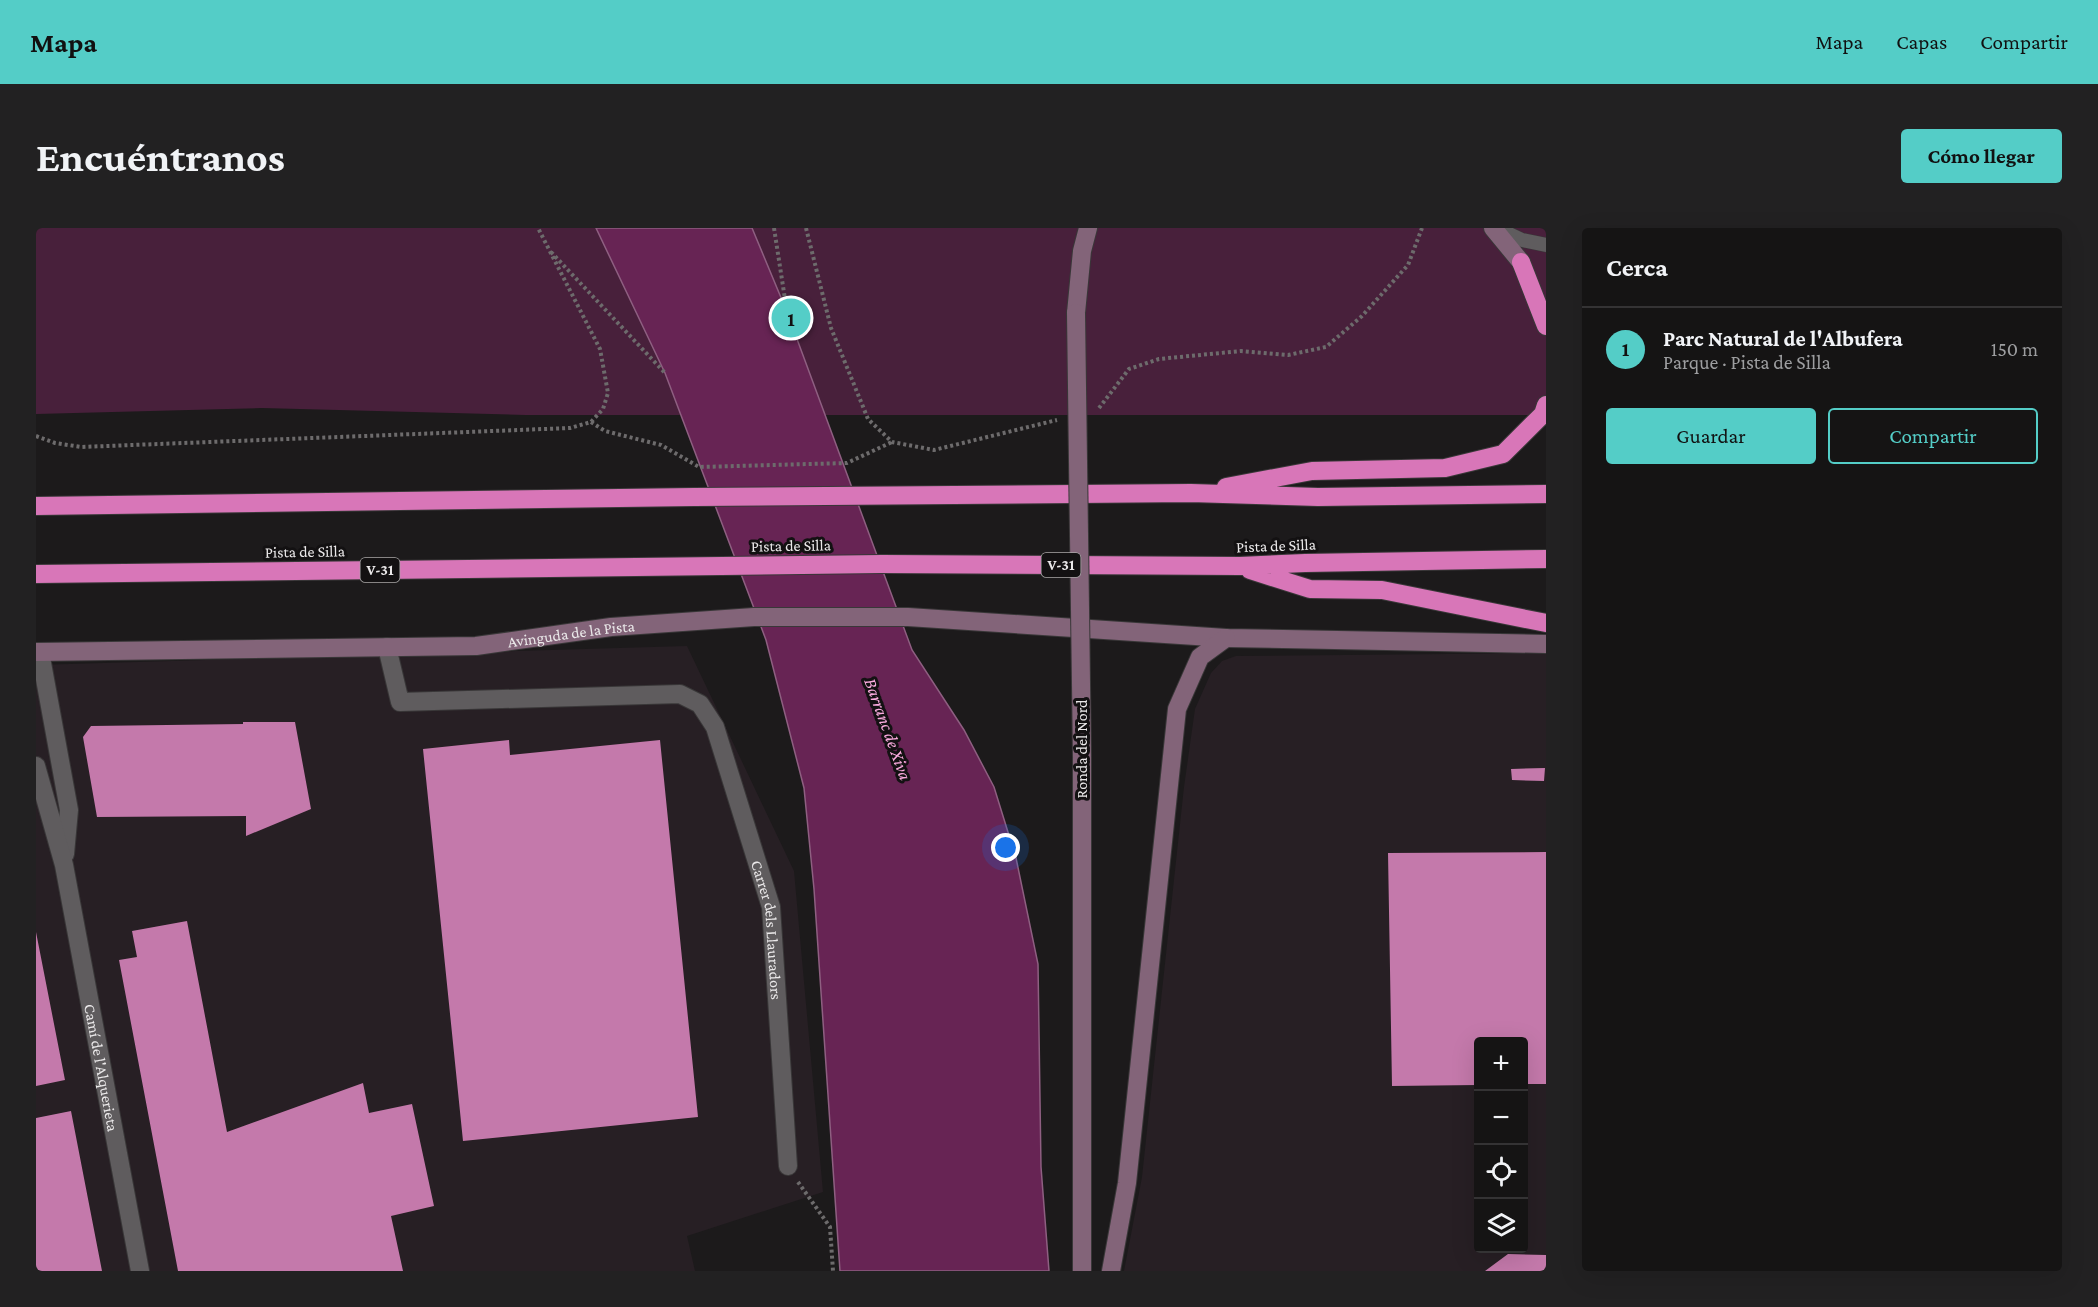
<!DOCTYPE html>
<html lang="es">
<head>
<meta charset="utf-8">
<style>
  :root { --surface:#151414; --page:#222122; --text:#f1f3f6; --muted:#9d9ea0; --line:#343334; --accent:#54cdc7 }
  body { margin:0; font-family:"Crimson Pro",serif; background:var(--page); color:var(--text) }
  .controls { position:absolute; right:18px; bottom:18px; display:grid; overflow:hidden; border-radius:6px; box-shadow:0 6px 24px #0002 }
  .controls button { width:54px; height:54px; display:grid; place-items:center; padding:0; border:0; border-bottom:2px solid var(--line); background:var(--surface); color:var(--text); font:30px sans-serif }
  .you { position:absolute; left:970px; top:620px; width:21px; height:21px; margin:-15px; border:4px solid #fff; border-radius:50%; background:#1a73e8; box-shadow:0 0 0 9px #1a73e833 }
  .badge { display:grid; place-items:center; width:39px; height:39px; border-radius:50%; background:var(--accent); color:#111; font-size:20px; font-weight:700 }
  .pin { position:absolute; translate:-50% -50%; border:3px solid #fff; box-shadow:0 2px 6px #0006 }
  .list { margin:0; padding:0; list-style:none }
  h2 { display:flex; justify-content:space-between; align-items:center; height:78px; margin:0; padding:0 24px; font-size:26px }
  h2 small { font-size:20px; font-weight:400; color:var(--muted) }
  .list li { display:grid; grid-template-columns:39px 1fr auto; gap:18px; align-items:center; box-sizing:border-box; height:84px; padding:0 24px; border-top:2px solid var(--line) }
  .list b { display:block; font-size:22px; white-space:nowrap }
  .list p { margin:0; font-size:20px; white-space:nowrap; color:var(--muted) }
  .list em { font-size:20px; font-style:normal; color:var(--muted) }
  .actions { display:flex; gap:12px; padding:18px 24px }
  .actions a { flex:1; padding:14px 0; border:2px solid var(--accent); border-radius:6px; text-align:center; font-size:21px; color:var(--accent) }
  .actions .main { background:var(--accent); color:#111 }
  .icon { flex:none; width:33px; height:33px; fill:none; stroke:currentColor; stroke-width:2; stroke-linecap:round; stroke-linejoin:round }
  .map { position:relative; flex:none; width:1510px; height:1043px; overflow:hidden; border-radius:6px }
  header { display:flex; align-items:center; gap:36px; box-sizing:border-box; height:84px; padding:0 30px; background:var(--accent); color:#111 }
  header strong { font-size:28px }
  nav { display:flex; gap:33px; margin-inline-start:auto; font-size:21px }
  .intro { display:flex; align-items:center; justify-content:space-between; box-sizing:border-box; height:144px; padding:0 36px }
  h1 { margin:0; font-size:42px }
  .button { padding:15px 27px; border-radius:6px; background:var(--accent); color:#111; font-size:21px; font-weight:700 }
  main { display:flex; gap:36px; padding:0 36px }
  aside { flex:1; background:var(--surface); border-radius:6px; box-shadow:0 6px 24px #0002 }
  .map>svg:first-child { display:block }
  .built { fill:#271f24; fill-rule:evenodd }
  .green { fill:#48203b }
  .water { fill:#672454; stroke:#8e5f81; stroke-width:1.5 }
  .building { fill:#c479ab }
  .lines { fill:none; stroke-linecap:round; stroke-linejoin:round }
  .lane-casing { stroke:#393738; stroke-width:15 }
  .street-casing { stroke:#393738; stroke-width:20 }
  .secondary-casing { stroke:#393738; stroke-width:20 }
  .highway-casing { stroke:#393738; stroke-width:20 }
  .path { stroke:#6d6b6c; stroke-width:4; stroke-dasharray:3 3; stroke-linecap:butt }
  .lane { stroke:#5f5c5e; stroke-width:14 }
  .street { stroke:#5f5c5e; stroke-width:18 }
  .secondary { stroke:#836479; stroke-width:18 }
  .highway { stroke:#d876b8; stroke-width:18 }
  .secondary-bridge-casing { stroke:#393738; stroke-width:20; stroke-linecap:butt }
  .secondary-bridge { stroke:#836479; stroke-width:18 }
  .labels { text-anchor:middle; stroke-width:6; stroke-linejoin:round; paint-order:stroke }
  .shield { fill:#131112; stroke:#aaa8a8; stroke-width:1.5 }
  .shield-label { font-size:15px; font-weight:bold; fill:#eae8e9 }
  .street-label { font-size:16px; fill:#eae8e9; stroke:#131112 }
  .water-label { font-size:18px; font-style:italic; fill:#fbabdf; stroke:#131112 }
</style>
</head>
<body>
<header>
<strong>Mapa</strong>
<nav><a>Mapa</a><a>Capas</a><a>Compartir</a></nav>
</header>
<div class="intro"><h1>Encuéntranos</h1><a class="button">Cómo llegar</a></div>
<main>
<div class="map">
<svg width="1510" height="1043" viewBox="0 0 1510 1043">
  <rect width="100%" height="100%" fill="#1c1a1b"/>
  <path class="built" d="M651,418l107,225 29,321 -136,44 8,35h-659v-606z
    M1510,425v618h-422l18,-94 42,-390 11,-78 16,-36 11,-12 14,-5zM1442,814h46v206h-46z"/>
  <path class="green" d="M0,0h1510v187h-1020l-264,-7 -226,6z"/>
  <path class="water" d="M560,0h156l35,84 125,338 52,80 30,57 22,71 22,106 3,203 8,104h-209l-26,-382 -10,-101 -38,-148 -101,-267z"/>
  <path class="building" d="M207,494h52l16,87 -65,27v-20l-149,1 -14,-80 8,-11 152,-2z
    M473,512l1,15 150,-15 38,377 -235,24 -40,-392z
    M1509,540l-1,13 -32,-1 -1,-11z
    M1510,624v232h-22v-42h-46v43l-86,1 -4,-233z
    M151,693l40,211 136,-49 6,30 43,-9 22,102 -43,10 12,55h-225l-59,-311 18,-3 -5,-26z
    M0,704l29,148 -29,6z
    M35,883l31,160h-66v-153z
    M1472,1026l38,1v16h-61z"/>
  <g class="lines">
    <g class="lane-casing">
      <path id="lane" d="M1460,0l26,12 24,5"/>
    </g>
    <g class="street-casing">
      <g id="street">
        <path id="s1" d="M351,419l13,55 280,-8 20,10 15,23 56,180 17,259"/>
        <path d="M4,424l29,158 -4,44"/>
        <path id="s2" d="M0,538l28,99 76,406"/>
      </g>
    </g>
    <g class="secondary-casing">
      <g id="secondary">
        <path d="M1457,0l28,34"/>
        <path d="M1040,85l6,-62 6,-23"/>
        <path id="s3" d="M0,424l440,-6 135,-19 143,-10h154l318,21 320,6"/>
        <path d="M1046,1043v-514"/>
        <path d="M1075,1043l16,-88 50,-474 23,-52 26,-19"/>
      </g>
    </g>
    <g class="highway-casing">
      <path id="highway" d="M1485,34l25,64
        M1190,259l86,-16 133,-3 58,-14 40,-40 3,-9
        M0,278l658,-9 497,-4 127,4 228,-3
        M1214,342l60,19 72,1 164,33
        M0,346l846,-10 358,2 65,-3 241,-4"/>
    </g>
    <path class="path" d="M738,0l13,84
      M770,0l25,100 37,91 24,23 42,8 123,-30
      M515,24l114,121
      M1063,180l30,-39 30,-10 82,-8 47,4 38,-8 36,-31 46,-51 14,-37
      M555,194l14,9 56,14 38,22 148,-4 45,-21
      M0,208l19,7 26,4 489,-19 21,-6 12,-13 5,-16 -8,-44 -62,-121
      M762,954l32,45 3,44"/>
    <use href="#lane" class="lane"/>
    <use href="#street" class="street"/>
    <use href="#secondary" class="secondary"/>
    <use href="#highway" class="highway"/>
    <g class="secondary-bridge-casing">
      <path id="secondary-bridge" d="M1040,85l6,444"/>
    </g>
    <use href="#secondary-bridge" class="secondary-bridge"/>
  </g>
  <g class="labels">
    <g class="shield">
      <rect x="1005.5" y="325" width="39" height="24" rx="4.5"/>
      <rect x="324.5" y="330" width="39" height="24" rx="4.5"/>
    </g>
    <g class="shield-label">
      <text x="1025" y="342">V-31</text>
      <text x="344" y="347">V-31</text>
    </g>
    <g class="street-label">
      <text transform="translate(755 317) rotate(-1)" y="6">Pista de Silla</text>
      <text transform="translate(1240 317) rotate(-2)" y="6">Pista de Silla</text>
      <text transform="translate(269 323) rotate(-1)" y="6">Pista de Silla</text>
      <text dy="6" stroke="none"><textPath href="#s3" startOffset="536">Avinguda de la Pista</textPath></text>
      <text transform="translate(1045 521) rotate(-90)" y="6">Ronda del Nord</text>
      <text dy="6" stroke="none"><textPath href="#s1" startOffset="597">Carrer dels Llauradors</textPath></text>
      <text dy="6" stroke="none"><textPath href="#s2" startOffset="309">Camí de l'Alquerieta</textPath></text>
    </g>
    <g class="water-label">
      <text transform="translate(852 501) rotate(70)" y="6">Barranc de Xiva</text>
    </g>
  </g>
</svg>
<div class="controls">
<button>+</button>
<button>−</button>
<button><svg class="icon" aria-label="locate" viewBox="0 0 24 24"><circle cx="12" cy="12" r="6"/><path d="M12 2v4M12 18v4M2 12h4M18 12h4"/></svg></button>
<button><svg class="icon" aria-label="layers" viewBox="0 0 24 24"><path d="M12 4l9 5-9 5-9-5zM3 14l9 5 9-5"/></svg></button>
</div>
<div class="you"></div>
<div class="pin badge" style="left:755px;top:90px">1</div>
</div>
<aside>
<h2>Cerca<small></small></h2>
<ul class="list">
<li><span class="badge">1</span><div><b>Parc Natural de l'Albufera</b><p>Parque · Pista de Silla</p></div><em>150 m</em></li>
</ul>
<div class="actions"><a class="main">Guardar</a><a>Compartir</a></div>
</aside>
</main>
</body>
</html>
